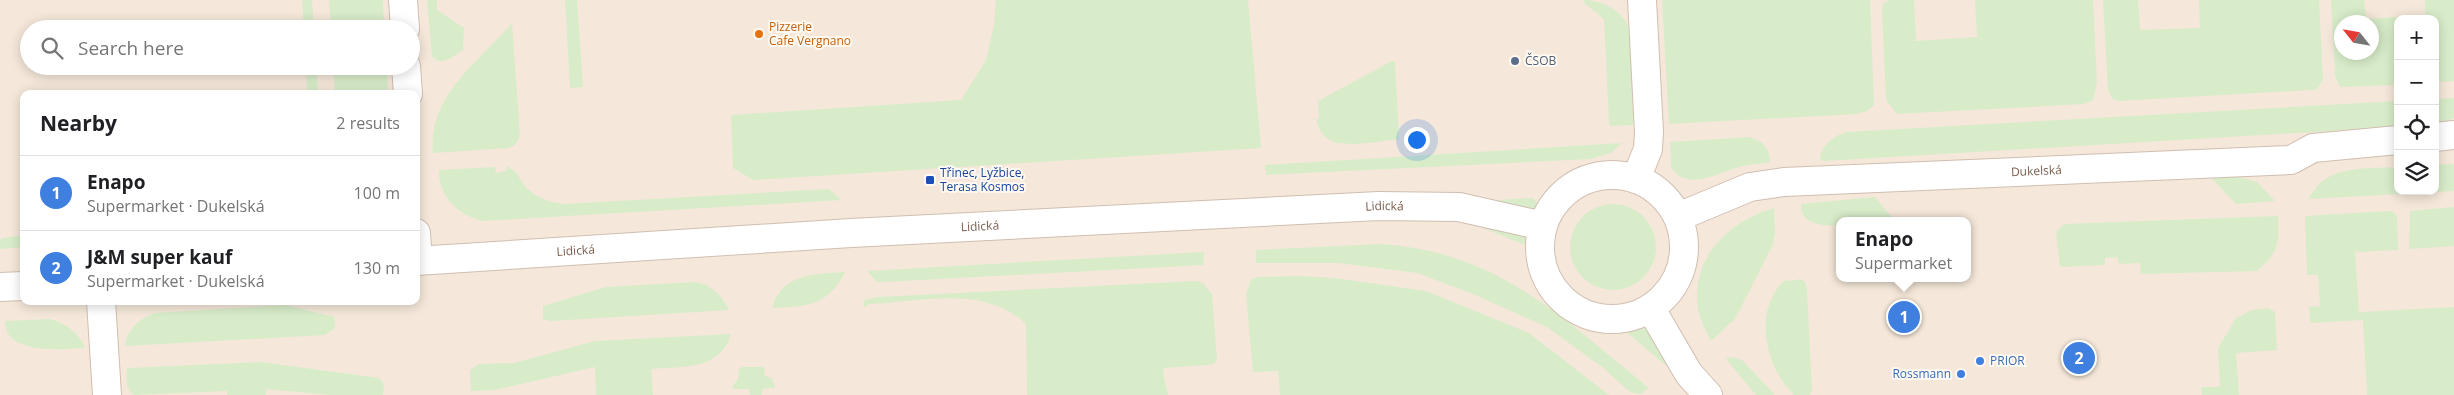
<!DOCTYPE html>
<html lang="en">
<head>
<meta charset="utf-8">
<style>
  :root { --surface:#fff; --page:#f6f6f6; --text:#202124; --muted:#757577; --line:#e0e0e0; --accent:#2563eb }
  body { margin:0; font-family:"Open Sans",sans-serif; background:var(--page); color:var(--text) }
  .controls { position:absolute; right:15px; top:15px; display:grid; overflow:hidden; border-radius:10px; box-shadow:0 2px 12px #0003 }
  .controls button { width:45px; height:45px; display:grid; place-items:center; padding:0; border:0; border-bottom:1px solid var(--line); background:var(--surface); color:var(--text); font:25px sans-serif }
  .compass { position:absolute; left:2334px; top:15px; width:45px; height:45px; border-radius:50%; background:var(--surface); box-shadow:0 2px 12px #0003; rotate:301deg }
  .you { position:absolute; left:1416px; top:139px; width:18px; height:18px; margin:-12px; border:4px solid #fff; border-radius:50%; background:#1a73e8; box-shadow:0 0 0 8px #1a73e833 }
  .badge { display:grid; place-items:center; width:32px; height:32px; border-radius:50%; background:var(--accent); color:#fff; font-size:16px; font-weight:700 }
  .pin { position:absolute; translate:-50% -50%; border:2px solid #fff; box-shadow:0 1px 5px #0006 }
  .popup { position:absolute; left:1836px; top:217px; width:135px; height:65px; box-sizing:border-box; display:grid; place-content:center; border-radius:10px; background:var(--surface); filter:drop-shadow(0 1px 4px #0005); font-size:16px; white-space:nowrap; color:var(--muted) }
  .popup b { font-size:19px; color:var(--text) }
  .popup::after { content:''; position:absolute; left:50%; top:100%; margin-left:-10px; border:10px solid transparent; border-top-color:var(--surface) }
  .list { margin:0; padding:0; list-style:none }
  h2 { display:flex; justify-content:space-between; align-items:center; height:65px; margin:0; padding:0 20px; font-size:21px }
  h2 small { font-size:16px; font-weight:400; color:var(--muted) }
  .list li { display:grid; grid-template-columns:32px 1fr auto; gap:15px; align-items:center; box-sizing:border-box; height:75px; padding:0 20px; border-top:1px solid var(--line) }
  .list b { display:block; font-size:19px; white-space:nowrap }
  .list p { margin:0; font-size:16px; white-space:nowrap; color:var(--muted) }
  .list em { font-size:16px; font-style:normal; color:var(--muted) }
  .icon { flex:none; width:28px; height:28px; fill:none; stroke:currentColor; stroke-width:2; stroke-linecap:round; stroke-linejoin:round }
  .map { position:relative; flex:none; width:2454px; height:395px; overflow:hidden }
  .search { position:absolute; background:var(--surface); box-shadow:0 2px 12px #0003; left:20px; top:20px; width:400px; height:55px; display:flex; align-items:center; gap:12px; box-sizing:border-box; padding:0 18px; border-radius:28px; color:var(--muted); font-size:19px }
  .panel { position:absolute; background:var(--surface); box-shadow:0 2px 12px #0003; left:20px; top:90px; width:400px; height:215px; border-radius:10px }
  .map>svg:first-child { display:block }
  .residential { fill:#f5e8da; fill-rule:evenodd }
  .grass { fill:#d8ecc9; fill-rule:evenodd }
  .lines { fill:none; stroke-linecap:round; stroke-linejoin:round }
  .minor-casing { stroke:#d1beb0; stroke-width:30 }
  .tertiary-casing { stroke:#d1beb0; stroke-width:30 }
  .minor { stroke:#fff; stroke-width:28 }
  .tertiary { stroke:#fff; stroke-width:28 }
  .food-dot { fill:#e8710a; stroke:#fffaf3; stroke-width:2 }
  .service-dot { fill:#5c6f8a; stroke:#fffaf3; stroke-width:2 }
  .transit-dot { fill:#1a4fb4; stroke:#fffaf3; stroke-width:2 }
  .shop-dot { fill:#3f7fe0; stroke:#fffaf3; stroke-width:2 }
  .labels { text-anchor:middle; stroke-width:4; stroke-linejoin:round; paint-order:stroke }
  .food-label { font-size:12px; fill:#c56008; stroke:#fffaf3; text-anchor:start }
  .service-label { font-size:12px; fill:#4e5e75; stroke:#fffaf3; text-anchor:start }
  .street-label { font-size:12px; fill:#7a5c4d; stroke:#fffaf3 }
  .transit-label { font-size:12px; fill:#164399; stroke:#fffaf3; text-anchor:start }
  .shop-label { font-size:12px; fill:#366cbe; stroke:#fffaf3; text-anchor:start }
</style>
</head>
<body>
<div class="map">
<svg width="2454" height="395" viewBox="0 0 2454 395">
  <rect width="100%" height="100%" fill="#fdf6ec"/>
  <path class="residential" d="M0,0h2454v395h-2454zM2398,19h37v172h-37zM2342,22h30v30h-30zM29,29h382v37h-382zM24,94h392v207h-392zM1840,221h128v57h-128z"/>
  <path class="grass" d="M302,0h10l2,29h-10z
    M329,0h54l1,29h-53z
    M427,0h10v10l27,18 -1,22c-9,6 -21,17 -31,7z
    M565,0h12l6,87 -13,1z
    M996,0h252l13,148 -508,32 -20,-12 -2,-53 230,-15 25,-40 8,-35z
    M1585,0c17,1 33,8 42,24 7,14 7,83 6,101l-22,1 -2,-2 -5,-105 -21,-17z
    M1662,0h208l4,105 -7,6 -11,3 -187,10z
    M1889,0h25l2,39 -2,2 65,-4 -2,-1 -2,-36h118l4,83 -4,17 -9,4 -187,10 -11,-14 -4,-91 1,-5z
    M2103,0h35l2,30 60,-2 -1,-28h120l4,80 -7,10h-6l-192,11 -5,-2 -5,-9z
    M2331,0h33l2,19 59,-4v-15h29v81l-19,1v-63h-37v66l-58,2 -5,-11zM2342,22h30v30h-30z
    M512,23l8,113c-3,7 -5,10 -12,12l-75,5c-6,-57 46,-91 79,-130z
    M1392,61l3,1 4,77c-17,2 -58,10 -71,0 -7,-5 -10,-12 -12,-20h3l-1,-18z
    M306,66h10l2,28h-11z
    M333,66h54l1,28h-53z
    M2454,98v20l-19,7v-26z
    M2398,101v26l-574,34 -4,-2c1,-13 14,-24 27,-27z
    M1750,137c13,4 20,12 20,25 -9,2 -19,2 -27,4 -22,5 -58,28 -72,0l-1,-24z
    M1622,143l-11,10 -21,6 -324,16 -1,-10z
    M2454,164v27l-145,8c15,-35 57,-30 89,-32v24h37v-26z
    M506,166c13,6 11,9 18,19 10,12 24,17 39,19l266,-15 12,11 -358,21c-24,-5 -45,-25 -44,-51l56,-3 1,6 11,-2z
    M2237,176l20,6 18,19 -39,3 -26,-27z
    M1875,197l20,24h-55v4c-15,1 -40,1 -39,-21z
    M1532,198l6,4 -12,41 -4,1 -51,-21 -6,-21z
    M1570 247a43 43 0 1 1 86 0a43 43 0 1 1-86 0Z
    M2454,207v39l-45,3 1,-38z
    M1774,208l1,25 -2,11 -38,75 -24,22c-5,-10 -11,-21 -13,-32 -7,-52 30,-87 76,-101z
    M2389,211l4,1 4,4 1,34 -40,2 -3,-2 4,65 1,-3 94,-5v88h-87l-4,-75 -53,3 -1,-16 11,-1 -2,-31h-11l-2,-59z
    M2278,216c1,27 1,37 -21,55l-116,3 -1,-11 -21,1 -2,-7 -12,1v7l-45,2 -4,-35 8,-8z
    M24,235v12l-24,2v-8l3,-3z
    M1381,244c118,8 181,74 268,144l-9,6 -10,-2 -28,-25 -55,-40 -74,-33 -56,-21 -79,-10h-82v-13z
    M1204,252l-1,13 -320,17h-6l-10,-11z
    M845,272c-18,35 -38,34 -73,36 9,-35 44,-34 73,-36z
    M1299,276l35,2 92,13 103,42 80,62h-329l-2,-24 -25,1 -7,-78 5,-14 6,-3z
    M1800,279l5,3 2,8 5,101 -2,4h-16c-24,-22 -38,-69 -21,-99 2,-4 7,-13 12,-15 4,-1 10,0 15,-2z
    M1196,281l7,2 9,11 5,65 -3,5 -7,1 -43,3 -1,5 5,22h-141l-1,-71c-42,-40 -104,-22 -157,-20l-5,3 -1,-4 2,-3 12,-3z
    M694,282c17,2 28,13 35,28l-178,11 -8,-2v-13l63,-19z
    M285,305l49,12 1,11 -10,7 -200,11c2,-17 15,-28 30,-33z
    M2268,308l7,4 2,38 -41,3 3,42h-37l-1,-8h19l-2,-39 18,-30 16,-8z
    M1670,311l4,61 -48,-40 18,-4z
    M50,319c16,4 29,14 35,29 -22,1 -81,8 -80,-27z
    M731,334c-11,37 -48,32 -80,35l2,26h-57l-1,-28 -100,23 -24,1 -1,-21 9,-6 35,-1 81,-22z
    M1731,357l11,3 33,35h-19l-30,-36z
    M261,362l118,16 5,6 -1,11h-53l-64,-6v6h-39v-4l-93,4c-9,-7 -8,-16 -7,-27z
    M742,367h22l1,9 6,2 4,7 -1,3 -12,1v6h-12l-1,-6h-15l-2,-2 6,-8 1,-10z"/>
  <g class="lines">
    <g class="minor-casing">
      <g id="minor">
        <path d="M403,0l2,29"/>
        <path d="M406,66l2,28"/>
        <path d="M2435,137l19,-2"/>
        <path d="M1636,179l12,-30 1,-17 -7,-132"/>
        <path id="s1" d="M1678,217l72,-30 34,-5 507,-22 22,-12 85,-8"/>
        <path d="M416,233l2,28"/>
        <path d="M101,301l6,94"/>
      </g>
    </g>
    <g class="tertiary-casing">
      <g id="tertiary">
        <circle cx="1612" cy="247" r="72"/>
        <path id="s2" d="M416,261l435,-28 528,-27 80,1 84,19"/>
        <path d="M0,287l24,-1"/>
        <path d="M1651,309l38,65 19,21"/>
      </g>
    </g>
    <use href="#minor" class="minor"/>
    <use href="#tertiary" class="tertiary"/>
  </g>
  <circle class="food-dot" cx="759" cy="34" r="5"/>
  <circle class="service-dot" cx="1515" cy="61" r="5"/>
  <rect class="transit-dot" x="925" y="175" width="10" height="10" rx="2.5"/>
  <g class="shop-dot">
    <circle cx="1980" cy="361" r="5"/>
    <circle cx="1961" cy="374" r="5"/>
  </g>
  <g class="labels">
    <g class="food-label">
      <text x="769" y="31">Pizzerie<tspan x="769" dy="14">Cafe Vergnano</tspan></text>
    </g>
    <g class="service-label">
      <text x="1525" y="65">ČSOB</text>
    </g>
    <g class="street-label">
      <text dy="4" stroke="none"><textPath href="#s1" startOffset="365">Dukelská</textPath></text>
      <text dy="4" stroke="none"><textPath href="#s2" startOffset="970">Lidická</textPath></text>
      <text dy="4" stroke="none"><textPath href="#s2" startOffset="565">Lidická</textPath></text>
      <text dy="4" stroke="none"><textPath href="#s2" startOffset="160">Lidická</textPath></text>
    </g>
    <g class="transit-label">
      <text x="940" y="177">Třinec, Lyžbice,<tspan x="940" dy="14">Terasa Kosmos</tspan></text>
    </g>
    <g class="shop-label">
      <text x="1990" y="365">PRIOR</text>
      <text x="1951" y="378" text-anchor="end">Rossmann</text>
    </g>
  </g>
</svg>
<div class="controls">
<button>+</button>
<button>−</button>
<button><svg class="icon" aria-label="locate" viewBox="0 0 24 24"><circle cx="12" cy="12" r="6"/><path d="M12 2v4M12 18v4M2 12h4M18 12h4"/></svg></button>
<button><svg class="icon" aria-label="layers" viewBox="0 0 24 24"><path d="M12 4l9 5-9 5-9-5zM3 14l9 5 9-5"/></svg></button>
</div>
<svg class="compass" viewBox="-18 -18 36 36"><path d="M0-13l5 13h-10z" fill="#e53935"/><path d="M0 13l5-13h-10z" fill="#757577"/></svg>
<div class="you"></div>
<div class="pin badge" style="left:1904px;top:317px;background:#3f7fe0">1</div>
<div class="popup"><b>Enapo</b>Supermarket</div>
<div class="pin badge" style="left:2079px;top:358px;background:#3f7fe0">2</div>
<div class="search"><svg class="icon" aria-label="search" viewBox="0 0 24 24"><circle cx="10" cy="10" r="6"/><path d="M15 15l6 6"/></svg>Search here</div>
<section class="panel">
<h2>Nearby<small>2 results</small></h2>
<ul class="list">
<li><span class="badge" style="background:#3f7fe0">1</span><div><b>Enapo</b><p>Supermarket · Dukelská</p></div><em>100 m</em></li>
<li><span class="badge" style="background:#3f7fe0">2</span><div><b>J&amp;M super kauf</b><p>Supermarket · Dukelská</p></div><em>130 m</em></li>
</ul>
</section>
</div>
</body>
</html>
